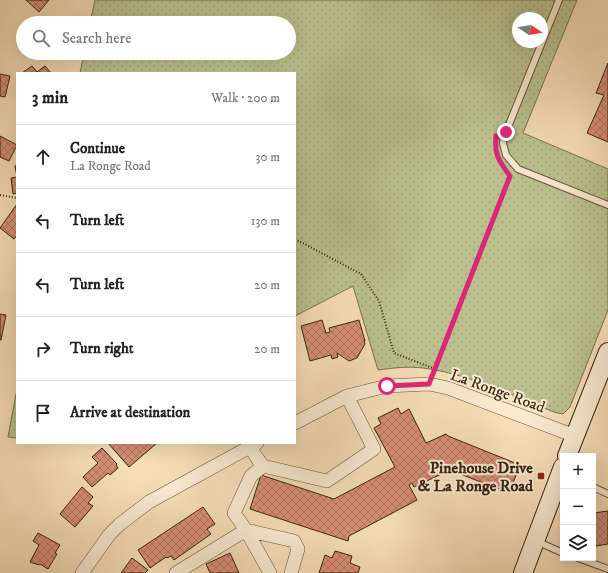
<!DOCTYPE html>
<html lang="en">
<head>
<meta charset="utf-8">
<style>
  :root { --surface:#fff; --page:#f6f6f6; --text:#222; --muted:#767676; --line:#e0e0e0 }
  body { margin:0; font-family:"IM FELL DW Pica",serif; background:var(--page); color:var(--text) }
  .controls { position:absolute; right:12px; bottom:12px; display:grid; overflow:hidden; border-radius:0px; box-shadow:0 4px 16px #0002 }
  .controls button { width:36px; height:36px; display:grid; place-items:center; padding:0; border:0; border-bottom:1px solid var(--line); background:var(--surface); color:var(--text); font:20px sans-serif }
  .compass { position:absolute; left:512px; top:12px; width:36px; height:36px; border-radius:50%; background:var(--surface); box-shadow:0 4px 16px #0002; rotate:102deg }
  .stop { position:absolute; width:12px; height:12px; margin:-9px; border:3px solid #db2777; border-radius:50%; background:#fff }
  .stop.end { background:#db2777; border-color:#fff; box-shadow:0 1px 4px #0008 }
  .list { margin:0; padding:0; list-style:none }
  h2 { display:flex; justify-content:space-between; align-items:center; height:52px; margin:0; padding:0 16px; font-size:17px }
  h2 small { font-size:13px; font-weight:400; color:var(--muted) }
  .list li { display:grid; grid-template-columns:26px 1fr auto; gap:12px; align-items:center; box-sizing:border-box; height:64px; padding:0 16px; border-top:1px solid var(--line) }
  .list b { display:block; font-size:15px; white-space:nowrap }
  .list p { margin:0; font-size:13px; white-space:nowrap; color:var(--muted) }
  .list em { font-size:13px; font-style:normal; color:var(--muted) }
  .icon { flex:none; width:22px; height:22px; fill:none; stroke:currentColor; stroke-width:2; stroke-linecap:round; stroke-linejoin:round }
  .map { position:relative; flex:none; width:608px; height:573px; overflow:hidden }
  .search { position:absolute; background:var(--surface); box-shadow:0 4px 16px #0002; left:16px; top:16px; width:280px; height:44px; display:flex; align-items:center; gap:10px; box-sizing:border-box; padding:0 14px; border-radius:22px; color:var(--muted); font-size:15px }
  .panel { position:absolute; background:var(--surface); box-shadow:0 4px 16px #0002; left:16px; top:72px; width:280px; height:372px; border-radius:0px }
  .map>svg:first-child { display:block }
  .park { fill:url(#park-dots); stroke:#787350; fill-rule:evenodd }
  .building { fill:url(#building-cross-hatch); stroke:#372511 }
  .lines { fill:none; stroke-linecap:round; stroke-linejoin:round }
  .lane-casing { stroke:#66533a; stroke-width:8 }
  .street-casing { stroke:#66533a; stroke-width:14 }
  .secondary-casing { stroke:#372511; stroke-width:20 }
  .path { stroke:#372511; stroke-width:2; stroke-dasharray:1 2; stroke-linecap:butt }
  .lane { stroke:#f8e9d0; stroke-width:6 }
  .street { stroke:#f8e9d0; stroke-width:13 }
  .secondary { stroke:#f8e9d0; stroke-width:18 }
  .route { stroke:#db2777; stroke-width:5 }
  .poi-dot { fill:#8f2418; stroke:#f8e9d0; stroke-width:1.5 }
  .labels { text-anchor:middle; stroke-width:4; stroke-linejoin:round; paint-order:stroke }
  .street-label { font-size:16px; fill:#372511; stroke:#f8e9d0 }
  .poi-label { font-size:16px; font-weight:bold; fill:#372511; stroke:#f8e9d0; text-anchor:end }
</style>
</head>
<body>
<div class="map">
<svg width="608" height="573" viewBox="0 0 608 573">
  <defs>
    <pattern id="park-dots" width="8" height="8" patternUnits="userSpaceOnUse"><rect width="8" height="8" fill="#bac18f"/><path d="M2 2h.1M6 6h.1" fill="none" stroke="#a0a67a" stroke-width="1.8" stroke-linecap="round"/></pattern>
    <pattern id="building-cross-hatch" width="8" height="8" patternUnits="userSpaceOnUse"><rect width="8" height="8" fill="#d68e77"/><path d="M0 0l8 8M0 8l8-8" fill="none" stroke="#ae7460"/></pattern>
  </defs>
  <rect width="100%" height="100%" fill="#f5ddb7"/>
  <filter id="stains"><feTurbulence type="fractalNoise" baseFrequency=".005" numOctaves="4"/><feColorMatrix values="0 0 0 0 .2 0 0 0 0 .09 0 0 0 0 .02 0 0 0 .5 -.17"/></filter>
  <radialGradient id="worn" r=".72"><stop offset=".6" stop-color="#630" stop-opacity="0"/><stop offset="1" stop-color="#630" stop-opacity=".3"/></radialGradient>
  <path class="park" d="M95,0h482l-54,133 85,36v141l-38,97 -7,7 -9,-2c-43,-17 -85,-38 -131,-44 -15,-2 -30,0 -45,2l-25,-84 -58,30v-243h-215l4,-20h205v-30h-199zM518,18h24v24h-24z
    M17,389v49l-9,-1z"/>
  <path class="building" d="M26,0h23l-10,12z
    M49,18l19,4v1h-20z
    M42,53h27l-1,5z
    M608,63v79l-21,-9 17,-38 -8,-2z
    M32,66l5,6 8,-6 6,7h-29z
    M0,74l10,2 -5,21 -5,-1z
    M0,136l17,9 -8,16 -9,-4z
    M17,165v28l-4,1 -2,-16 6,-1 -2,-11z
    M17,204v31l-3,4 -14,-11z
    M0,314l6,1 -5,25h-1z
    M322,320l4,13 4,-1 -1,-4 30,-8 6,21h-1l1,3 -8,14 -8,3 -12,-8 1,4 -6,2 -1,-4 -21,6 -9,-35z
    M398,408l3,6 8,-5 17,34 20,-9 2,2 72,29 -11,28 -59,-23 -36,17 -2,-4 -3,2 8,15 -68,36 -1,5 -98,-32 11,-34 73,24 61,-32 -21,-39 7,-4 -3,-6z
    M108,443h49l-28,24z
    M102,448l15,16 -1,1 2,3 -8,7 -2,-2 -16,14 -9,-10 15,-14 -6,-6z
    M82,487l11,10 -5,6 5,3 -18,21 -15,-13z
    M203,507l12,17 -8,5 4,5 -37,26 -3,-4 -4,2 -1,-1 -16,11 -12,-18z
    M608,511v33l-12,2 -3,-24v-9z
    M38,533l22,12 -5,8 2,1 -9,15 -8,-5 -1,1 -9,-3 9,-17 -6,-4z
    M335,551l17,5 -2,7 10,4 -2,6h-39l6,-18 7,3z
    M230,553l9,20h-29l-4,-9z
    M132,558l16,12 -3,3h-24z"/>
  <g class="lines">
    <g class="lane-casing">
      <path id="lane" d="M559,0l-55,137 -1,6 3,12 12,14 90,36
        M593,487l15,7
        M536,541l27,12
        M578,558l30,11"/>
    </g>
    <g class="street-casing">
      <path id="street" d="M295,423l52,-27 40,-10 42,-2 19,4 127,48
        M250,447l7,11 6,8 64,15 47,-32 -27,-53
        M263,466l-12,10 -17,37 12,17 24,43
        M82,573l27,-38 11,-11 29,-22 108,-59
        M176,573l70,-43 48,11 4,8 -7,24"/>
    </g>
    <g class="secondary-casing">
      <path id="secondary" d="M567,456l41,-104
        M523,573l40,-106"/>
    </g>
    <path class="path" d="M0,195l17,3
      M295,239l66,35 18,27 15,52 41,16
      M434,372l76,-196 -5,-7"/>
    <use href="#lane" class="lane"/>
    <use href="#street" class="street"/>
    <use href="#secondary" class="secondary"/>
  </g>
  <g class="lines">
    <path class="route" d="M387,386l42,-2 81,-208c-11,-15 -16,-21 -14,-40l8,1 2,-5"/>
  </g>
  <rect class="poi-dot" x="537" y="472" width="8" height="8" rx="2"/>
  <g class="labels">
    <g class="street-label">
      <text transform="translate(498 390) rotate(20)" y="6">La Ronge Road</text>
    </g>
    <g class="poi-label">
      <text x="533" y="473">Pinehouse Drive<tspan x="533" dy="18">&amp; La Ronge Road</tspan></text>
    </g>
  </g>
  <rect width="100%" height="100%" filter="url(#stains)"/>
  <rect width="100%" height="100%" fill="url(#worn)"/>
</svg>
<div class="controls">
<button>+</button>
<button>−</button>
<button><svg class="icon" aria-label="layers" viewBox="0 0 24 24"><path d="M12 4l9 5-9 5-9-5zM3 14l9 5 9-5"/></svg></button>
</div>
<svg class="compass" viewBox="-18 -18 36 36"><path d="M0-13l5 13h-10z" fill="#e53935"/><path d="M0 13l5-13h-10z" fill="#767676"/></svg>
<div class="stop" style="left:387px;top:386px"></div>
<div class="stop end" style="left:506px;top:132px"></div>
<div class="search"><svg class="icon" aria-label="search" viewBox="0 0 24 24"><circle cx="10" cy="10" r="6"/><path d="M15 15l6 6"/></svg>Search here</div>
<section class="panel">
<h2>3 min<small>Walk · 200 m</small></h2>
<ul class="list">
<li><svg class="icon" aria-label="ahead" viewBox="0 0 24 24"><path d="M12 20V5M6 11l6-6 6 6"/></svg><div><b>Continue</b><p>La Ronge Road</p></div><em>30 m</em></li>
<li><svg class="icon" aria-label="left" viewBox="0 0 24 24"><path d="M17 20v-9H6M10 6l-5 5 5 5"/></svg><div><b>Turn left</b></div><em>130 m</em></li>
<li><svg class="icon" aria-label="left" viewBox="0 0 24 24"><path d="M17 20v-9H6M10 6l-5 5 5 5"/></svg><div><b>Turn left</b></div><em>20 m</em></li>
<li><svg class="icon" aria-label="right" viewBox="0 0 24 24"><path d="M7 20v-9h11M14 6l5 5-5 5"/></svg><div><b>Turn right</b></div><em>20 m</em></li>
<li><svg class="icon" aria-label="arrive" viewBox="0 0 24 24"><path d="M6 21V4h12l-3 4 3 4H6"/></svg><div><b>Arrive at destination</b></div></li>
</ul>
</section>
</div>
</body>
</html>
